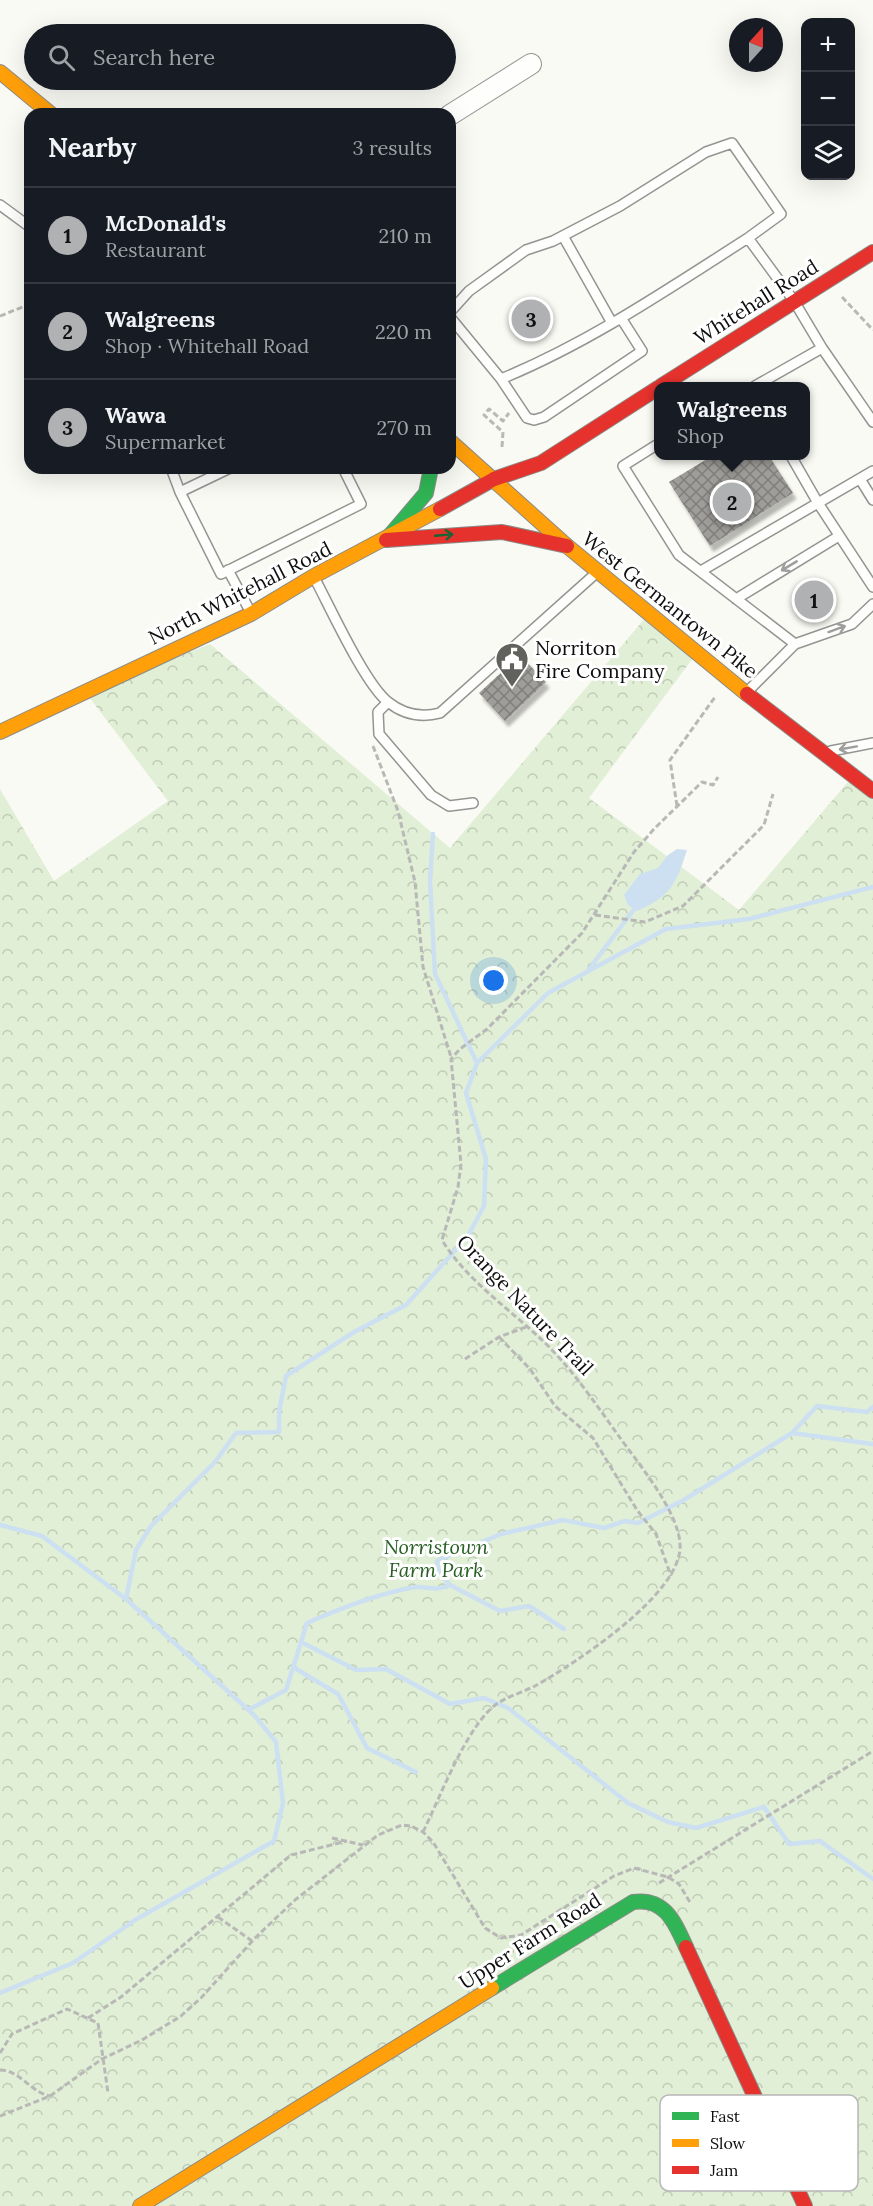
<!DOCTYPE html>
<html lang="en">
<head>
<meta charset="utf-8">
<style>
  :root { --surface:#171b24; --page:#242831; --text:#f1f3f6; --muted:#9ea1a6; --line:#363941; --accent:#b0b1b2 }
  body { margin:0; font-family:Lora,serif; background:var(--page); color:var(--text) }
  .controls { position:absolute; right:18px; top:18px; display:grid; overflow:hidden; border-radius:12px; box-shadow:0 6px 24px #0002 }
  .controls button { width:54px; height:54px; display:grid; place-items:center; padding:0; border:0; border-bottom:2px solid var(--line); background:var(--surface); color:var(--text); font:30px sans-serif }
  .compass { position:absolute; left:729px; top:18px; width:54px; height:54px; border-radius:50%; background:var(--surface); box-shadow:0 6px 24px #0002; rotate:21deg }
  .you { position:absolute; left:494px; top:981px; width:21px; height:21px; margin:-15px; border:4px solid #fff; border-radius:50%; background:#1a73e8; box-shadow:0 0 0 9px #1a73e833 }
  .badge { display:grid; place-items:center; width:39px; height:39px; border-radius:50%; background:var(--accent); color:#111; font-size:20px; font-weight:700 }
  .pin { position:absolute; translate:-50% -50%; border:3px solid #fff; box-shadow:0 2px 6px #0006 }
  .popup { position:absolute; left:654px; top:382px; width:156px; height:78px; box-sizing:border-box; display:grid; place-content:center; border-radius:12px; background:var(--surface); filter:drop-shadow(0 2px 4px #0005); font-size:20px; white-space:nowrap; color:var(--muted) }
  .popup b { font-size:22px; color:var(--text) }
  .popup::after { content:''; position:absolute; left:50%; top:100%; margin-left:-12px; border:12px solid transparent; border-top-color:var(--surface) }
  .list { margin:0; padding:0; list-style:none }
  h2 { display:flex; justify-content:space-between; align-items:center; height:78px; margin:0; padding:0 24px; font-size:26px }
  h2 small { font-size:20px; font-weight:400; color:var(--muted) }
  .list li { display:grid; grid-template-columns:39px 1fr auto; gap:18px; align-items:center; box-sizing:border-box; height:96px; padding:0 24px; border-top:2px solid var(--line) }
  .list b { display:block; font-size:22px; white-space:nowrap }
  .list p { margin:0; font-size:20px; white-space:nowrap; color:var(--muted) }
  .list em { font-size:20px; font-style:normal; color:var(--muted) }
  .icon { flex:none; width:33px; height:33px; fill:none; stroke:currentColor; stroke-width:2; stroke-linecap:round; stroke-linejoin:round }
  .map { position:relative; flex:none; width:873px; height:2206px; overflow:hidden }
  .search { position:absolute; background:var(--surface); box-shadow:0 6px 24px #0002; left:24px; top:24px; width:432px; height:66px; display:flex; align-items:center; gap:15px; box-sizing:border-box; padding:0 21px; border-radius:33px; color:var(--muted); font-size:22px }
  .panel { position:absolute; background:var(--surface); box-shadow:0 6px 24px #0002; left:24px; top:108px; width:432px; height:366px; border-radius:18px }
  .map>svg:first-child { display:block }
  .park { fill:url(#park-crowns) }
  .water { fill:#cce0f2 }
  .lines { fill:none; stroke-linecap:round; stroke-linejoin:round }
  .stream { stroke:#cce0f2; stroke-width:4.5 }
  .building { fill:url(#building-cross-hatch); filter:url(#shadow) }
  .lane-casing { stroke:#949492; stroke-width:12 }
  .street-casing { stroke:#949492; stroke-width:22 }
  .fast-casing { stroke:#8b8b88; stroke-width:16 }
  .slow-casing { stroke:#8b8b88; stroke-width:16 }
  .jam-casing { stroke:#8b8b88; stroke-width:16 }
  .path { stroke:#b8b8b7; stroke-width:3; stroke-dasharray:6 3; stroke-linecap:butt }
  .lane { stroke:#fefefd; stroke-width:9 }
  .street { stroke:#fefefd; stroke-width:20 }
  .fast { stroke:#30b455; stroke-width:14 }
  .slow { stroke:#ff9f0a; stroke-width:14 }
  .jam { stroke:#e5322d; stroke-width:14 }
  .oneway { stroke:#1f6132 }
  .oneway2 { stroke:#9e9e9d }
  .labels { text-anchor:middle; stroke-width:6; stroke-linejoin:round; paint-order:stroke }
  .street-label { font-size:20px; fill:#0e0e0e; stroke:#fff }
  .poi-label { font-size:20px; fill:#0e0e0e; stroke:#fff; text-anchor:start }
  .park-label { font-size:20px; font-style:italic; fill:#296024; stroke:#fff }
  .key { fill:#fff; stroke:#b7b7b7; stroke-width:1.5 }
  .key-label { font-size:16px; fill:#0e0e0e }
</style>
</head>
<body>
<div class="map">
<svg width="873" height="2206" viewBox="0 0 873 2206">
  <defs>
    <pattern id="park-crowns" width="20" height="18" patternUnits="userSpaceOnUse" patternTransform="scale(1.5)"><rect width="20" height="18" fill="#e1efd6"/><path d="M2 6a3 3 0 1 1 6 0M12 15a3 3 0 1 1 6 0" fill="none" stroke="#c0ccb6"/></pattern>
    <pattern id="building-cross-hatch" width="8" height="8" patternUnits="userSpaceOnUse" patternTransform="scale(1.5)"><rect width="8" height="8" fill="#9e9d99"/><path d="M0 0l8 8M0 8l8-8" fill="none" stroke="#7f7e7b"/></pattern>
    <filter id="shadow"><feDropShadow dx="3.5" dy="6" stdDeviation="1.5" flood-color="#0004"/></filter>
  </defs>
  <rect width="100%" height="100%" fill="#fafaf4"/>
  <path class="park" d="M652,610l44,44 -107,144 150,112 114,-134 20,16v1414h-873v-1417l54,92 114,-80 -82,-108 124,-49 240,204z"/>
  <path class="water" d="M677,849l10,1c-11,34 -16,46 -50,61l-9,-6 -4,-10 16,-21 18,-6 10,-13z"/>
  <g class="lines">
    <path class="stream" d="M433,834l-3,47 5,93 42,89
      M589,969l49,-65
      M792,1433l25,-27 50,6 6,-5
      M0,1525l42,11 84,63 128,116 22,27 7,61 -9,38 -139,79 -62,43 -73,30
      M450,1585l50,26 29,-5 35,23
      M126,1599l10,-49 15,-24 64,-64 21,-29 43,-1v-20l7,-36 68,-44 52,-27 62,-69 16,-30 2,-47 -20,-66 11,-30 71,-70 118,-64 83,-10 124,-32
      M301,1642l55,28 30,-1 64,35 34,-6 24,10 120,95 40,19 28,6 68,-21 25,37 31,-3 53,38
      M293,1667l45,27 29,54 49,24
      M248,1710l38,-20 21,-67c34,-15 67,-28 103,-35 16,-4 21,5 40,-3l-12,-15 -1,-9 64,-27 62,-14 41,8 21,-7 13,2 44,-22 110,-68 81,11"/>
  </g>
  <path class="building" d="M712,456h57l24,37 -83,53 -41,-64z
    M520,655l26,27 -41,39 -26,-28z"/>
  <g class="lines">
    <g class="lane-casing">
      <path id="lane" d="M0,205l30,22
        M563,236l49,87
        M450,312l19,-21 57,-41 27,-9 67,-35 86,-54 26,-9 49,71 -33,24 46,63 28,47 -67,38
        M450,317l51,62c88,-36 167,-90 247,-141
        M822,348l51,74
        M501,379l26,39 7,2 10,-3 98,-66 -21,-33
        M658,444l-35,22 56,89 116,89
        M791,456l27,47 55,84
        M171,468l9,24 50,-24
        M860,479l13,21
        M180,492l41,82 140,-70 -18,-36
        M228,570l23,43
        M701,571l172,-100
        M315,579c15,28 50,105 73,123 15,12 33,16 52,11l154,-138
        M736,599l103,-63
        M748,691l47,-47 57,-20 21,-20
        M388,702l-10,10 1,22 52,61 18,11 24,-3
        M831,751l42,-8"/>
    </g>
    <g class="street-casing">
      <path id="street" d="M450,115l81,-51"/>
    </g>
    <g class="fast-casing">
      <path id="fast" d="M386,540l40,-47 5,-25
        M492,1988l141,-86c32,-5 42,21 53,45"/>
    </g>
    <g class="slow-casing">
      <path id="slow" d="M0,72l51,42
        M450,441l117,105 180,148
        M0,732l251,-118 63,-38 126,-67
        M140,2206l352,-218"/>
    </g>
    <g class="jam-casing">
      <path id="jam" d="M661,386l212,-134
        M440,509l54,-30 47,-16 117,-75
        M386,540l116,-8 65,14
        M747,694l126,97
        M686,1947l119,259"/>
    </g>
    <path class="path" d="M842,297l31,33
      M0,316l30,-12
      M502,447l1,-15 -19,-17 5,-6 14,12 6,-8
      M373,746l25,65 17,71 8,85 28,90
      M677,806l-7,-46 45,-63
      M595,915l50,7 38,-16 81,-81 9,-31
      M499,1337l31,32 25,37 38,32 44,72 19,24 15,42
      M465,1359l34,-22 27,-10
      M423,1832c17,-34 44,-108 75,-129 11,-7 25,-11 37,-17 39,-22 149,-93 145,-142 -2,-34 -43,-82 -62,-109 -23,-32 -45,-65 -74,-93 -34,-33 -77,-61 -102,-102l16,-53 3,-23 -10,-105 9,-10 27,-20 95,-96 52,-81 20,-23 48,-47 11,3 5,-8
      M332,1838l31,7
      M659,1883l214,-132
      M218,1917l34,24
      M88,2018l33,-21 170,-142 56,-14
      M0,2053l12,-19 55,-25 31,14 10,70
      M0,2070c20,0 30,22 50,26
      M0,2116l50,-20 52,-37 40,-19 39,-24 20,-18 54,-60 40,-38 83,-65 24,-10 9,1 12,6 10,10 52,86 16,10 20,-3 93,-59 20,-8 34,9 11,7 12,20"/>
    <use href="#lane" class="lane"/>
    <use href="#street" class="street"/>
    <use href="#fast" class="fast"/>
    <use href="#slow" class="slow"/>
    <use href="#jam" class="jam"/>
  </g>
  <defs><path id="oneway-shaft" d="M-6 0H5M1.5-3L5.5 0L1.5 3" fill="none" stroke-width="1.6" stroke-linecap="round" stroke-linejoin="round" transform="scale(1.5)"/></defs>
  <use class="oneway" href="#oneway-shaft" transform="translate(444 535) rotate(-5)"/>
  <g class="oneway2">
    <use href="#oneway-shaft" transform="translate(789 566) rotate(149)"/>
    <use href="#oneway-shaft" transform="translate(837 629) rotate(-20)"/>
    <use href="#oneway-shaft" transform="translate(848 748) rotate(170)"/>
  </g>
  <defs>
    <g id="civic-pin" transform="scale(1.725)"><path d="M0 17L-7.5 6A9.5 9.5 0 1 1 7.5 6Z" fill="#61615e" stroke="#fff"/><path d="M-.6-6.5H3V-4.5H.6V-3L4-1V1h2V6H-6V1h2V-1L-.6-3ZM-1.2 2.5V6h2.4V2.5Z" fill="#fff"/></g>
  </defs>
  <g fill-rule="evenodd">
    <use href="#civic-pin" x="512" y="659"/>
  </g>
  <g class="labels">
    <g class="street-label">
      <text transform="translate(756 302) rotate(-32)" y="7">Whitehall Road</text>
      <text transform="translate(240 593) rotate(-27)" y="7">North Whitehall Road</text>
      <text transform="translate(670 605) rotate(39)" y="7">West Germantown Pike</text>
      <text transform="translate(525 1305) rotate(46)" y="7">Orange Nature Trail</text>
      <text transform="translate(530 1941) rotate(-32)" y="7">Upper Farm Road</text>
    </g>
    <g class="poi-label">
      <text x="535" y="655">Norriton<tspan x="535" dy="23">Fire Company</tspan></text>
    </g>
    <g class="park-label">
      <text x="436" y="1554">Norristown<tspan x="436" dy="23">Farm Park</tspan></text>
    </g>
  </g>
  <rect x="660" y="2095" width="198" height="96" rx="9" class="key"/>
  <rect x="672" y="2112" width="27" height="8" fill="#30b455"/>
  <rect x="672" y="2139" width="27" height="8" fill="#ff9f0a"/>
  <rect x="672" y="2166" width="27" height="8" fill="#e5322d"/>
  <g class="key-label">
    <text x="710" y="2122">Fast</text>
    <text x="710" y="2149">Slow</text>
    <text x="710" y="2176">Jam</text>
  </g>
</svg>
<div class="controls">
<button>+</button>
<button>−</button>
<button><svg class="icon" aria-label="layers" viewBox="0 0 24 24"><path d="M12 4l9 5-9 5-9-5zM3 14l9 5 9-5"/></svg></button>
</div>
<svg class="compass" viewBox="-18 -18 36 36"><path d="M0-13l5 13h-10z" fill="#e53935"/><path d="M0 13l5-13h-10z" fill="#9ea1a6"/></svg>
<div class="you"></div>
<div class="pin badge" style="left:814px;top:600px">1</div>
<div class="pin badge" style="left:732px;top:502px">2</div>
<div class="popup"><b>Walgreens</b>Shop</div>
<div class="pin badge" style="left:531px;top:319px">3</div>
<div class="search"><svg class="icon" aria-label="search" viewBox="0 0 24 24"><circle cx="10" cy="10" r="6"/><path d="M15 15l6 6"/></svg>Search here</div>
<section class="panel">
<h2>Nearby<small>3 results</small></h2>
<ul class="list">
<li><span class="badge">1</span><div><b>McDonald's</b><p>Restaurant</p></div><em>210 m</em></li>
<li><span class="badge">2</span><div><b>Walgreens</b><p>Shop · Whitehall Road</p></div><em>220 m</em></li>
<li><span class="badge">3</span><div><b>Wawa</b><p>Supermarket</p></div><em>270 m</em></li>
</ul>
</section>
</div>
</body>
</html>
